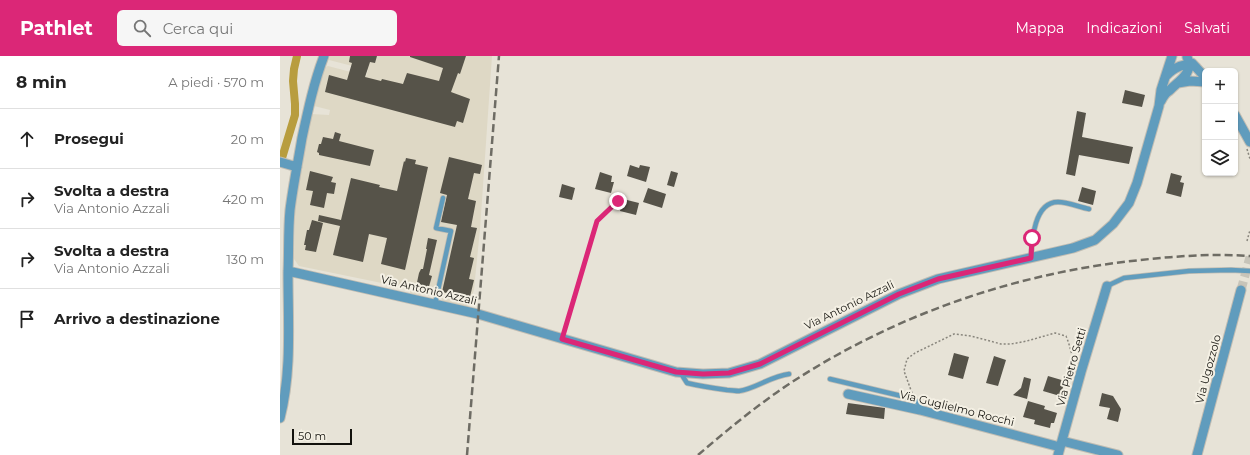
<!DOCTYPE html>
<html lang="it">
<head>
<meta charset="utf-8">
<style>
  :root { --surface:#fff; --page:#f6f6f6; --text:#222; --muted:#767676; --line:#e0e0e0; --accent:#db2777 }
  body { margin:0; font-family:Montserrat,sans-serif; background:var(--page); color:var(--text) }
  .controls { position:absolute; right:12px; top:12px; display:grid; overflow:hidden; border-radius:6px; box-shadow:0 1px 3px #0004 }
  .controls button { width:36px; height:36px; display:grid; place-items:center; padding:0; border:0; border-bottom:1px solid var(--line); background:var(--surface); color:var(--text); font:20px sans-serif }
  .scale { position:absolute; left:12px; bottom:10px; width:60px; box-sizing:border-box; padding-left:4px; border:2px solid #13120d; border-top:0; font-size:11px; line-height:14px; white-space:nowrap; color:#13120d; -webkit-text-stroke:3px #f4f0e4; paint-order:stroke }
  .stop { position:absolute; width:12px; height:12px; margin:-9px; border:3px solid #db2777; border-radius:50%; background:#fff }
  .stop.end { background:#db2777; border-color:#fff; box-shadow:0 1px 4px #0008 }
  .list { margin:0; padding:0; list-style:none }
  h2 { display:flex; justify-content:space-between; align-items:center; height:52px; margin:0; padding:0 16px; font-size:17px }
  h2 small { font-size:13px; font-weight:400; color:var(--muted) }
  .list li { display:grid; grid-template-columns:26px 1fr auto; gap:12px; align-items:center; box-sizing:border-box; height:60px; padding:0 16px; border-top:1px solid var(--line) }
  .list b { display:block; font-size:15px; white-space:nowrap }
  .list p { margin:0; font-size:13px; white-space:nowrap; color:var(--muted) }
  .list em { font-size:13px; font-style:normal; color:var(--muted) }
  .icon { flex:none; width:22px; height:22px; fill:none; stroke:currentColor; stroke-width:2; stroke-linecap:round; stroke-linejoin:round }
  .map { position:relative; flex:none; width:970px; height:399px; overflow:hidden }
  header { display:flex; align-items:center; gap:24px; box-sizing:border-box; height:56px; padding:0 20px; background:var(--accent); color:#fff }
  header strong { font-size:19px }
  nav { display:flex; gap:22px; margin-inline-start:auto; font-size:14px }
  .search { width:280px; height:36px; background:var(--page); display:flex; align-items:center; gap:10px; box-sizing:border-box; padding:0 14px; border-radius:6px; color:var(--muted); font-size:15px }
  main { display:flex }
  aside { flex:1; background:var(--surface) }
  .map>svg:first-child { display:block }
  .built { fill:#ded8c5 }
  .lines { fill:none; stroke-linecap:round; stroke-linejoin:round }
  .canal { stroke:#b89d3e; stroke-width:8 }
  .building { fill:#565349 }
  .minor-tunnel { stroke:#c7c4b9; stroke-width:9; stroke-dasharray:9 4.5; stroke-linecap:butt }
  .service-casing { stroke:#c1bdb3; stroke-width:6 }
  .minor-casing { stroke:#c1bdb3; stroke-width:11 }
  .path { stroke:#89867d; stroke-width:1.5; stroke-dasharray:2 2; stroke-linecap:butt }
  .service { stroke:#609cbd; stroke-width:4.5 }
  .minor { stroke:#609cbd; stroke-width:9 }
  .rail { stroke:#6e6c64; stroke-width:2.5; stroke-dasharray:8 4; stroke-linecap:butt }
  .route { stroke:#db2777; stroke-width:5 }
  .labels { text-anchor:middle; stroke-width:4; stroke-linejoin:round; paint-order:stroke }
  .street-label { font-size:11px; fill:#13120d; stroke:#f4f0e4 }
</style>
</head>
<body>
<header>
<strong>Pathlet</strong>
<div class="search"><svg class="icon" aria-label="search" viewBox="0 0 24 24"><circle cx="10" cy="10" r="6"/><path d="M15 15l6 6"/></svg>Cerca qui</div>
<nav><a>Mappa</a><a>Indicazioni</a><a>Salvati</a></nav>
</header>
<main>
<aside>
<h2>8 min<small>A piedi · 570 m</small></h2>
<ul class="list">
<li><svg class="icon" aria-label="ahead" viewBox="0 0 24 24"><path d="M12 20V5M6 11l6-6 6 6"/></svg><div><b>Prosegui</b></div><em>20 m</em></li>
<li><svg class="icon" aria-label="right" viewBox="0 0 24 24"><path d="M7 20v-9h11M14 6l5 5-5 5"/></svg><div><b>Svolta a destra</b><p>Via Antonio Azzali</p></div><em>420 m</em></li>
<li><svg class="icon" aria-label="right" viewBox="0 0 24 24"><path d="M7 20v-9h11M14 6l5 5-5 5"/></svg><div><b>Svolta a destra</b><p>Via Antonio Azzali</p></div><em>130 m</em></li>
<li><svg class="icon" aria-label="arrive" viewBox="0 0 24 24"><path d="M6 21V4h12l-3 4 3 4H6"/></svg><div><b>Arrivo a destinazione</b></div></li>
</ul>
</aside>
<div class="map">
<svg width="970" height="399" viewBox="0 0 970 399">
  <rect width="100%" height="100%" fill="#e7e3d7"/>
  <path class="built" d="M50,0h162l-12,173 -6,61 -6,18 -25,-6 -2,-4 -4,-1 -16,-3 -2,1 -9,-2 1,-4 -112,-23 -5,-7 1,-51 16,-94 18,1 1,-5 -16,-4 11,-39 3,-1 38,10 2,-6 -39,-10z"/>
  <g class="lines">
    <path class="canal" d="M2,102l13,-43v-11l-2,-23 1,-12 3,-13"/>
  </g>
  <path class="building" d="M70,0h27l-2,7 -5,-1 -5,15 16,4 1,-2 21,5 4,-11 32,8 4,-13 -33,-11v-1h56l-6,18 -2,-1 -7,19 19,7 -7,24 -6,-2 -2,6 -130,-35 4,-17 18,5 5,-17 -3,-1z
    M845,34l20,5 -3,12 -20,-4z
    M797,55l9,2 -4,24 51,10 -4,17 -50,-9 -4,21 -9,-2z
    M55,76l6,2 -2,7 35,9 -4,16 -51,-11v-2l-2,-1 2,-8h2l2,-7 10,2z
    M169,101l33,8 -2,9 -6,-1 -6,26 8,2 -5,26 6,1 -7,29 4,1 -5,21 5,1 -6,25 -6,-2 2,-6 -22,-5 15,-67 -16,-3 6,-27 -7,-2z
    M126,102l10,2 -1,4 13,3 -23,103 -24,-6 6,-26 -18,-4 -6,28 -30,-7 7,-29 -22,-5 1,-6 22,5 10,-42 29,7 -1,2 18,4 7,-30 1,1z
    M350,109l9,3 1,-3 10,2 -4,15 -19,-6z
    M30,115l23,6 -2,5 5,1 -2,11 -7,-1 -3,15 -14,-3 3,-14 -7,-1z
    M391,115l7,2 -4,14 -7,-2z
    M320,116l12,4 -1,6h3l-3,11 -16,-4z
    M891,117l11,3 -2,6 4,1 -3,14 -15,-4z
    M282,128l13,4 -3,12 -13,-3z
    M802,131l14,4 -3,14 -15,-4z
    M368,132l18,6 -4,14 -19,-6z
    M343,143l16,4 -3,12 -16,-4z
    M32,164l11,3 -7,29 -11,-2 1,-5h-2l3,-15h2z
    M148,182l9,2 -8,35 3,1 -4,14 -12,-3 3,-14 2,-4h2l4,-20h-1z
    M674,297l15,4 -6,22 -15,-4z
    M714,300l12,4 -8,26 -12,-3z
    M768,320l17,5 -5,15 -17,-5z
    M744,321l7,2 -4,20 -14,-4 8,-7z
    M822,337l11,3 8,13 -3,13 -11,-3 3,-11 -11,-2z
    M748,345l17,5 -1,3 13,4 -3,10h-3l-1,5 -16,-4 1,-4 -12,-3z
    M568,347l37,5 -1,11 -38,-5z"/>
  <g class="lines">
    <path class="minor-tunnel" d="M961,234l9,-33"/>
    <g class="service-casing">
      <path id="service" d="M751,202c1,-18 3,-56 27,-56 10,0 21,5 31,7
        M827,230l17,-8 65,-7 42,-1 19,1
        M155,248l16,-73 -15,-3 7,-30
        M400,316l7,11c13,3 26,5 40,7 4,0 8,1 12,1 16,-2 32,-15 50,-17
        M550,323l84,20 6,6v5"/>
    </g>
    <g class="minor-casing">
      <path id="minor" d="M912,7l13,14
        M886,20c7,-8 20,-15 30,-9
        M898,27l12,-2 15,1
        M881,45c2,-4 4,-8 8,-10 9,-10 26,-18 18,-34
        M955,59l15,27
        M0,106l17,5
        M8,215l190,43 198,58 27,2 26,-1 31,-9 139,-70 39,-15 135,-31 22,-8 18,-16 16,-21 8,-20 22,-77 2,-16 11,-34
        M568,338l72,16 140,37
        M0,362c12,-46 8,-97 8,-145 1,-21 0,-42 2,-63 3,-24 8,-48 12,-72 6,-28 12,-56 22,-82
        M782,385l56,14
        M778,399l23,-83 26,-86
        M917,399l44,-165"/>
    </g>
    <path class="path" d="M967,93l3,10
      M967,185l3,-11
      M285,275l32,-110 20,-20
      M632,337l-8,-22 3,-12 8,-6 39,-19 17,2 30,8h10l16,-3 28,-8 11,3c4,9 5,18 9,27"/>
    <use href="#service" class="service"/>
    <use href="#minor" class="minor"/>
    <path class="rail" d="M187,399l32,-399
      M418,399c28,-24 57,-48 88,-69 101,-67 217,-109 337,-124 42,-5 85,-9 127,-6"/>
  </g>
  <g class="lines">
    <path class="route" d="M338,145l-21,20 -35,118 114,33 27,2 26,-1 31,-9 139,-70 39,-15 93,-21 1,-20"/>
  </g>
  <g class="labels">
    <g class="street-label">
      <text transform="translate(149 234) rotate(13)" y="4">Via Antonio Azzali</text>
      <text transform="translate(569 249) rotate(-26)" y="4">Via Antonio Azzali</text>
      <text transform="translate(791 311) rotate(-74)" y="4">Via Pietro Setti</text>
      <text transform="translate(928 313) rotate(-75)" y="4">Via Ugozzolo</text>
      <text transform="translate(677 352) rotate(14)" y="4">Via Guglielmo Rocchi</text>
    </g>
  </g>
</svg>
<div class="controls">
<button>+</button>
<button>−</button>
<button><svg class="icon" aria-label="layers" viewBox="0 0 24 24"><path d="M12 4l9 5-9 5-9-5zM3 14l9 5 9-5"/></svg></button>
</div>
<div class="scale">50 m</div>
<div class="stop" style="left:752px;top:182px"></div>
<div class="stop end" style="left:338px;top:145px"></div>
</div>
</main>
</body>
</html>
